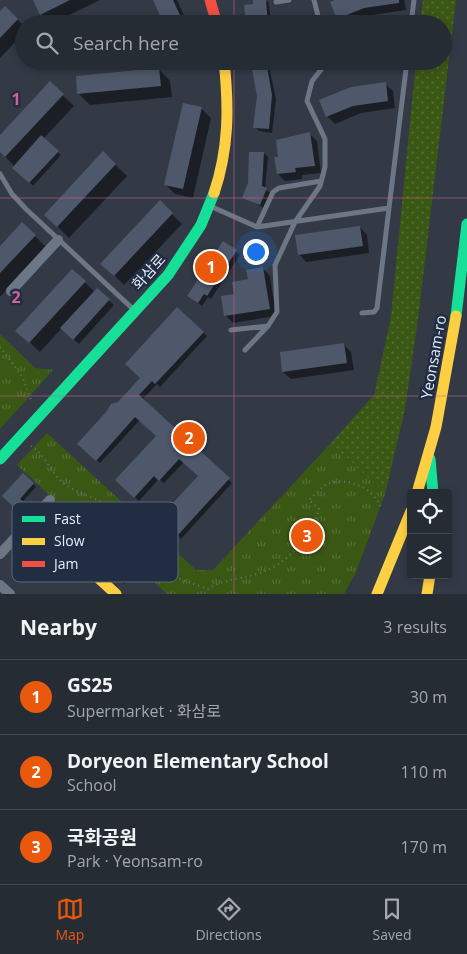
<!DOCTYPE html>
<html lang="en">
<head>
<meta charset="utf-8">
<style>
  :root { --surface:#262c34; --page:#2e343c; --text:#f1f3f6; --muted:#a4a7ac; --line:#42484f; --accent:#ea580c }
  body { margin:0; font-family:"Open Sans","Noto Sans KR",sans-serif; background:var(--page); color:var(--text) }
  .controls { position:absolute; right:15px; bottom:15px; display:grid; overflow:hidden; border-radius:5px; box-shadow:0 2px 8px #0003 }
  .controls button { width:45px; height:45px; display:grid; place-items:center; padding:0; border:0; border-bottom:1px solid var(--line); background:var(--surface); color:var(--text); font:25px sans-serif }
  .you { position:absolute; left:255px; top:251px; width:18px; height:18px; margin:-12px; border:4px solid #fff; border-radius:50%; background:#1a73e8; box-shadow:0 0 0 8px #1a73e833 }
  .badge { display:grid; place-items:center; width:32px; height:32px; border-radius:50%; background:var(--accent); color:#fff; font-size:16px; font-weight:700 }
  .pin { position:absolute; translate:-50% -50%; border:2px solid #fff; box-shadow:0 1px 5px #0006 }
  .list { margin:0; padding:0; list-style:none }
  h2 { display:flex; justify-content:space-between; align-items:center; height:65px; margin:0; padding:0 20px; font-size:21px }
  h2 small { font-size:16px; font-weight:400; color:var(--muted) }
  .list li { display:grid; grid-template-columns:32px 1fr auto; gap:15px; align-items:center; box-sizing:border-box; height:75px; padding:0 20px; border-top:1px solid var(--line) }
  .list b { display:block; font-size:19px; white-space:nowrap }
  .list p { margin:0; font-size:16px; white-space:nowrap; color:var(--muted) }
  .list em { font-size:16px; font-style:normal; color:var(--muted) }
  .icon { flex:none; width:28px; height:28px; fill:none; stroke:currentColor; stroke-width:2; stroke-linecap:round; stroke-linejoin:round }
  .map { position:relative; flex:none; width:467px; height:594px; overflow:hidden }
  .search { position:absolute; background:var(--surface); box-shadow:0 2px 8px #0003; left:15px; right:15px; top:15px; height:55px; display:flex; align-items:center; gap:12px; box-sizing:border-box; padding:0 18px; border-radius:28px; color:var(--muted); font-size:19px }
  .sheet { height:290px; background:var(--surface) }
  nav { display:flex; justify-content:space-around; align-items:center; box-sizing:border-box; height:70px; border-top:1px solid var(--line); background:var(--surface); font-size:14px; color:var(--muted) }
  nav a { display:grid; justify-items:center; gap:2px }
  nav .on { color:var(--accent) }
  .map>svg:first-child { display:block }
  .grass { fill:url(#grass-dots) }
  .park { fill:url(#park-tufts) }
  .shadow { fill:#0007 }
  .building { fill:#4e586a }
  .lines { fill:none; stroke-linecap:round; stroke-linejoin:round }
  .path { stroke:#6b727e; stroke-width:2; stroke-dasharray:1 4; stroke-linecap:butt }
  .lane { stroke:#6d7685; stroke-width:5 }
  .street { stroke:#6d7685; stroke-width:10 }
  .fast { stroke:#16e098; stroke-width:11 }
  .slow { stroke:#ffcf43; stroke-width:11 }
  .jam { stroke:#f24e42; stroke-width:11 }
  .grid { fill:none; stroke:#ce6293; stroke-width:1; stroke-opacity:0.55 }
  .labels { text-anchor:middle; stroke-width:5; stroke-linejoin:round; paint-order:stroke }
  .street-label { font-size:15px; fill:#e4ecfb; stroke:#212d43 }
  .key { fill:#212d43; stroke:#5c667a; stroke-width:1 }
  .key-label { font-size:14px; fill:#e4ecfb }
  .grid-label { font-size:16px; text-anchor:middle; font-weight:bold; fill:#ce6293; stroke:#212d43; stroke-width:5; stroke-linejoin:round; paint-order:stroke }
</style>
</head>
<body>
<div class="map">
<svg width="467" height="594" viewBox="0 0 467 594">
  <defs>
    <pattern id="grass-dots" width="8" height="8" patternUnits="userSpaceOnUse" patternTransform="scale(1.25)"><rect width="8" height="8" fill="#3b5714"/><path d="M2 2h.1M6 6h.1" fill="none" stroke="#576f37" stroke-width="1.8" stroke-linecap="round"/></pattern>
    <pattern id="park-tufts" width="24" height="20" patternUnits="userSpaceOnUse" patternTransform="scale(1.25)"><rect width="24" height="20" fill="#3b5714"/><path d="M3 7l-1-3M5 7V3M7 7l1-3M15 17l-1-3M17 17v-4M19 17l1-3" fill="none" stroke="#576f37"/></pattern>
  </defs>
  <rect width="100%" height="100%" fill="#333a46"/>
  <path class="grass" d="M423,0h33l-38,319 -13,90 -20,85 -54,-51 43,-48 17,-78 25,-256h27v-37h-23z"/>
  <path class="park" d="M0,334l35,34 18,2 -53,59z
    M47,433l149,137h17l118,-127 54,51 -29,78 -12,22h-177l-97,-91 -13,-1 -40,-37z"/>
  <path class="shadow" d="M34,0h66l-49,24 -10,-10z
    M155,0h22l11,24h-23z
    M260,0h5l4,3 2,21h-24l8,-19z
    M338,0h66l2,10 -34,5 -22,9h-6l-6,-6z
    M5,8l19,18v7l-24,25v-45z
    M266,62l3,4 7,33 -4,34 -13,-2 -4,-4z
    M159,69l11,12 2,16 -82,8 -12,-12z
    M50,83l24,23 -31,33 18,16 -28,31 -33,-35v-14z
    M385,84l8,7 2,17 -34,5 -26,11 -8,-8z
    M201,108l10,10 -18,80 -18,-4 -10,-10z
    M310,134l7,7 4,32 -19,2v4l-17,2 -7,-7 2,-16z
    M103,153l24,23 -58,62 -12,-12z
    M264,153l4,4 -3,32 5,4 -6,15 -20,-11z
    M160,202l22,22 -58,61 -12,-12z
    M360,227l7,8 2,18 -63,9 -7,-8z
    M35,236l11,11 -46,50v-49z
    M236,251l4,4 -29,44 -3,-2 -6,9 -9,-7z
    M263,268l7,8 6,40 -43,7 -8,-8 11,-20z
    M72,270l23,22 2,-2 17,15 -35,39 -17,-16 -22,24 -13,-12z
    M177,309l30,27 -47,51 -3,-3 -15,16 90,83 -51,56 -21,-20 40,-43 -16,-14 -20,21 -5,-4 -20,22 -22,-21 40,-44 -17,-16 -40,43 -21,-19 63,-66z
    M344,345l7,7 3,18 -63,9 -8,-7z
    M23,475l13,12 -14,15 5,4 -5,6 -18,-16z
    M117,558l16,15 -9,11 -16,-15z"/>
  <path class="building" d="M33,0h37l-30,15z
    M153,0h20l11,24h-20z
    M253,0h13l2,24h-22l-2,-19 9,-1z
    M335,0h64v3l-35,5 -27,11 -7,-17z
    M5,6l13,13 -18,19v-27z
    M266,61l6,34 -3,34 -16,-1 4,-32 -6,-32z
    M159,68l2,18 -84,8 -1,-18z
    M50,81l14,13 -59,63 -5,-5v-17z
    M386,82l2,19 -35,5 -27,11 -7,-17 32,-13z
    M183,103l19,4 -19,82 -19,-4z
    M310,132l5,34 -20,2 1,4 -19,2 -3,-17h4l-2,-17z
    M41,135l18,16 -30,32 -17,-15z
    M103,151l13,13 -59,63 -13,-12z
    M249,152h15l-2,34 5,2 -7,17 -18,-7 6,-15z
    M160,200l13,13 -59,63 -14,-12z
    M22,222l14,13 -36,38v-27z
    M360,226l3,20 -65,9 -3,-20z
    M223,241l14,9 -30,46 -3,-2 -6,9 -11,-7z
    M263,267l7,42 -46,7 -3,-20 13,-2 -2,-12 16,-3 -2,-9z
    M72,269l14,12 -57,62 -14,-12z
    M97,288l13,11 -37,41 -13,-12z
    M177,307l27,25 -49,52 -3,-3 -13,14 91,83 -53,58 -19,-17 40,-43 -19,-17 -20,22 -5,-5 -20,22 -19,-18 41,-44 -21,-19 -39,44 -19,-17 29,-32 5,-8 7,-2 22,-24 -15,-14z
    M344,343l3,20 -65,9 -2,-20z
    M23,473l11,10 -14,16 5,4 -7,8 -16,-15z
    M117,556l15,14 -11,12 -15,-13z"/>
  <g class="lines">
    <path class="path" d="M0,347l22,29 9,24
      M31,446c14,8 18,24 30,35 16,15 41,16 57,32 9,9 13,22 19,33 17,27 43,33 71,43 16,-10 34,-10 52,-16 28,-9 51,-37 59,-64l-10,-9c6,-5 12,-13 18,-16 23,-8 48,5 55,26"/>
    <path class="lane" d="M314,0l6,24
      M276,2l13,-2
      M411,24l3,-24
      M0,174l12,20 14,15 108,101
      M210,206l47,21 132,-19 -12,100 -3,4 -12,1
      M389,208l18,-147
      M257,227l16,-35 6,-4 42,-7
      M231,330l37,-4
      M245,350l23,-24 9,-14 -2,-47 20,-43 25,-36 5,-19v-28l-18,-38 5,-20 16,-20"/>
    <path class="street" d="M11,291l47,-51
      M0,554l50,-54
      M0,585l10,9"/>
    <path class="fast" d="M456,316l11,-92
      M0,459l168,-184 33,-50 13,-32
      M430,459l3,34"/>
    <path class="slow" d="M214,193c15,-44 15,-86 10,-132
      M417,493l19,-66 20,-111
      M33,518l83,76
      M377,594l34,-83
      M427,594l3,-19"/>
    <path class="jam" d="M210,0l7,24"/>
  </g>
  <path class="grid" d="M234,0v24M234,61v533M0,198h467M0,396h467"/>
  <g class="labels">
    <g class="street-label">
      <text transform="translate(149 272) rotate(-48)" y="5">화삼로</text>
      <text transform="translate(434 357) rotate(-80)" y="5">Yeonsam-ro</text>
    </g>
  </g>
  <rect x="12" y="502" width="166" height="80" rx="8" class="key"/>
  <rect x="22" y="516" width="23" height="6" fill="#16e098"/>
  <rect x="22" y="538" width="23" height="7" fill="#ffcf43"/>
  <rect x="22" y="561" width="23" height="6" fill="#f24e42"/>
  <g class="key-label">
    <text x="54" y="524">Fast</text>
    <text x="54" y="546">Slow</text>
    <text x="54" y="569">Jam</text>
  </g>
  <g class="grid-label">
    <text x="16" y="105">1</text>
    <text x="16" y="303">2</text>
  </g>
</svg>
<div class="controls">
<button><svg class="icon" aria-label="locate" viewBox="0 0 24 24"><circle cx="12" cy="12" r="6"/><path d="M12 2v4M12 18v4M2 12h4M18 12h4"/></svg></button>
<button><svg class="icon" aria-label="layers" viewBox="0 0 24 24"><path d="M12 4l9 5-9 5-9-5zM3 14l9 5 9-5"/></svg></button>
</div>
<div class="you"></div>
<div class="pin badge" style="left:211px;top:267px">1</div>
<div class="pin badge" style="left:189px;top:438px">2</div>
<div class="pin badge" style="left:307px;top:536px">3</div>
<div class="search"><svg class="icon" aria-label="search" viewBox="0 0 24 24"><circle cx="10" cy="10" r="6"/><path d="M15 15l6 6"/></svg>Search here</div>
</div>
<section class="sheet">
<h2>Nearby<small>3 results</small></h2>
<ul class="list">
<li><span class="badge">1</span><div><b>GS25</b><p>Supermarket · 화삼로</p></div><em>30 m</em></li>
<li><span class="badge">2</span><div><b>Doryeon Elementary School</b><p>School</p></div><em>110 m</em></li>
<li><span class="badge">3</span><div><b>국화공원</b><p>Park · Yeonsam-ro</p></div><em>170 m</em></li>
</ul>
</section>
<nav>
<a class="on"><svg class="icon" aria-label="map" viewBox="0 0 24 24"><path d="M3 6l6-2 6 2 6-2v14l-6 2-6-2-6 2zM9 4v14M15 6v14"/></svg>Map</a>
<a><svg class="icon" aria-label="directions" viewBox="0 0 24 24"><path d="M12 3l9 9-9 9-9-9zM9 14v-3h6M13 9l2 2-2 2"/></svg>Directions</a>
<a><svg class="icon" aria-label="saved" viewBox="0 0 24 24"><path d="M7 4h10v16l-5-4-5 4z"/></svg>Saved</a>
</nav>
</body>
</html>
